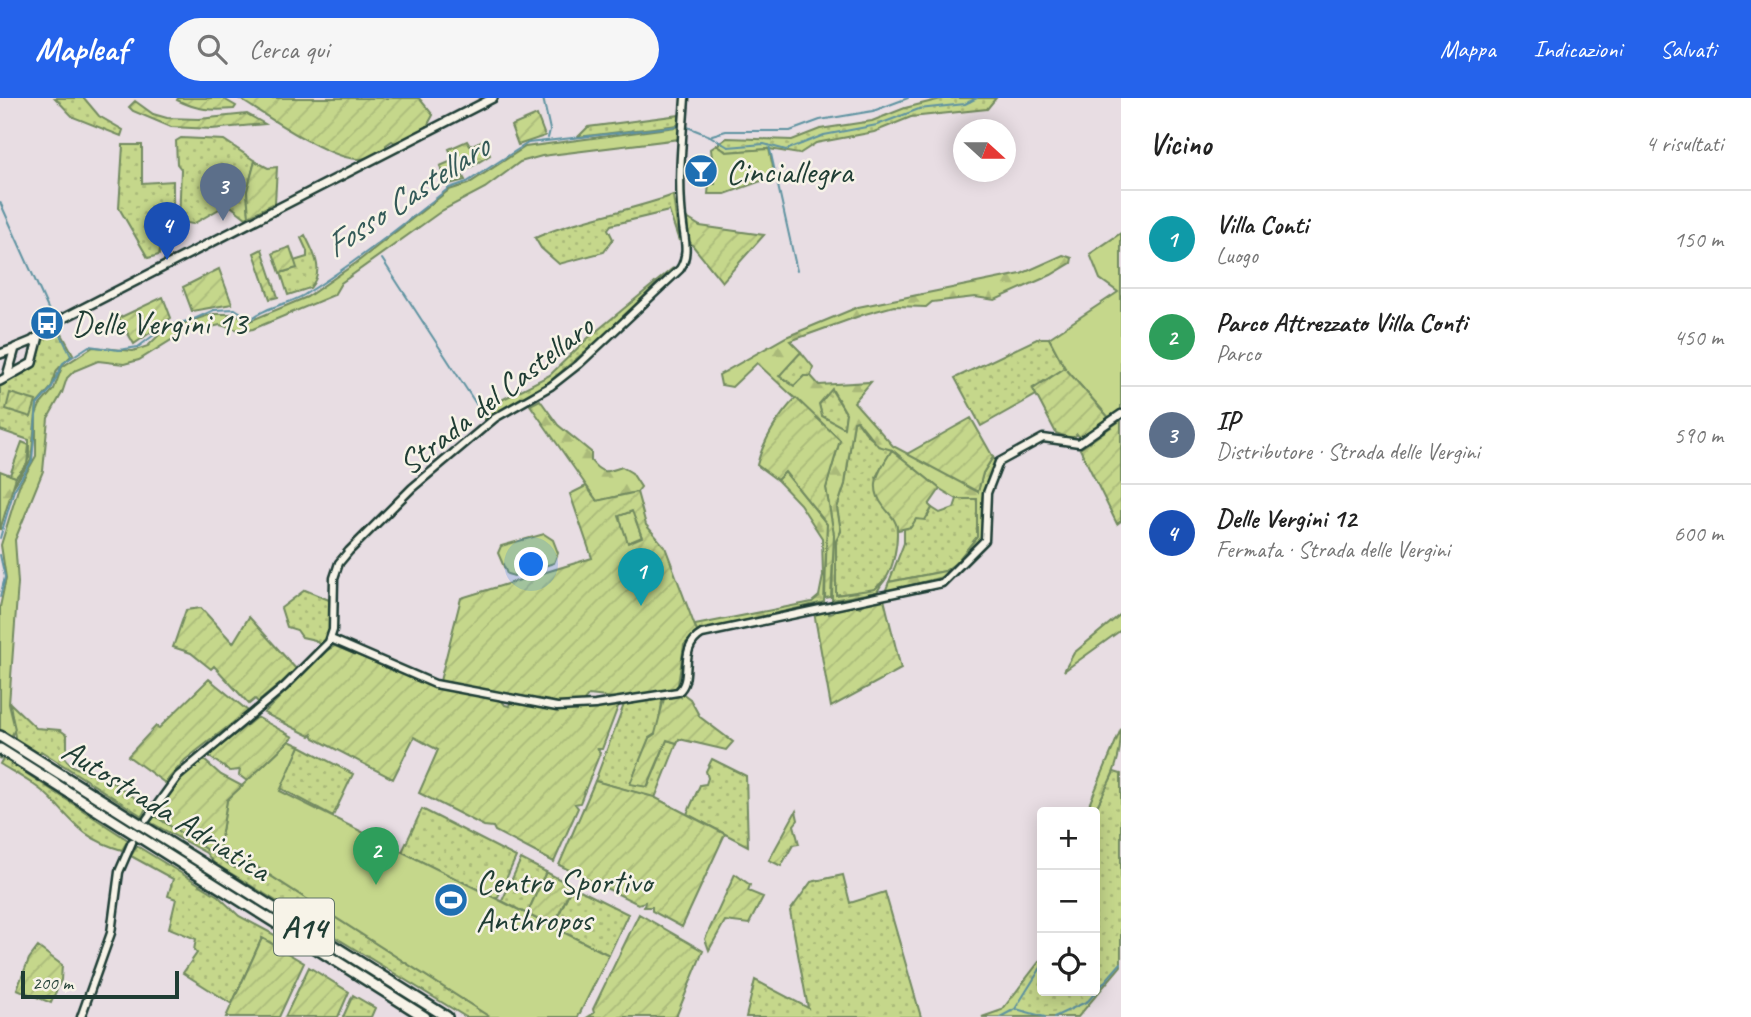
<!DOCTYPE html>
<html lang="it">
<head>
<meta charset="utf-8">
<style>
  :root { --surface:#fff; --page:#f6f6f6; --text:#222; --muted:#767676; --line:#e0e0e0; --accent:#2563eb }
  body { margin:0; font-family:Caveat,sans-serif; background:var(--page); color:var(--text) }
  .controls { position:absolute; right:21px; bottom:21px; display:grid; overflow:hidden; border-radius:7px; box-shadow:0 4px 18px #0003 }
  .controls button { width:63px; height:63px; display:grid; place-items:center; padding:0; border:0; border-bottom:2px solid var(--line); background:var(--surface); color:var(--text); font:35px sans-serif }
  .compass { position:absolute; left:953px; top:21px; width:63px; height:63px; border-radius:50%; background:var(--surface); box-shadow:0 4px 18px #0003; rotate:111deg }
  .scale { position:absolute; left:21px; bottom:18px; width:158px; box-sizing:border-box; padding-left:7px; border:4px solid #1f3d34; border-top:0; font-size:19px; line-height:24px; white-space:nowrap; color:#1f3d34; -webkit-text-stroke:5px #f7f3e8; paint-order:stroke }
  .you { position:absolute; left:532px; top:467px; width:24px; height:24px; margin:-18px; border:5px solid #fff; border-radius:50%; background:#1a73e8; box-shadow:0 0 0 10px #1a73e833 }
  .badge { display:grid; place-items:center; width:46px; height:46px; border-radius:50%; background:var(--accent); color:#fff; font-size:23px; font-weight:700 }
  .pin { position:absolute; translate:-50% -58px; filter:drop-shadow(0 2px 4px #0008) }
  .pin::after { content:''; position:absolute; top:37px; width:24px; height:21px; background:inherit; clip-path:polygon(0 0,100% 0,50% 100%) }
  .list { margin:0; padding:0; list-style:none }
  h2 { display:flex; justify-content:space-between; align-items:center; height:91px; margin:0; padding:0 28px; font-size:30px }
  h2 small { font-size:23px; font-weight:400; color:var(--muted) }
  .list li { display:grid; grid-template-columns:46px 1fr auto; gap:21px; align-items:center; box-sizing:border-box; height:98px; padding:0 28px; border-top:2px solid var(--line) }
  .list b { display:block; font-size:26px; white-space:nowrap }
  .list p { margin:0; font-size:23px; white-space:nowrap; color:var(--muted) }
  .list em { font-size:23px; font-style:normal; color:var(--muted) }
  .icon { flex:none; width:38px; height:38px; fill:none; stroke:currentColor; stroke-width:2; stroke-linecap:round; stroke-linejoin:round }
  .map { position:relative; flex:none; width:1121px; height:919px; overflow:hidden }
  header { display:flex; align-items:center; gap:42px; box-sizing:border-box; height:98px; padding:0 35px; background:var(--accent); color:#fff }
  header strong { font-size:33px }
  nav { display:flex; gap:38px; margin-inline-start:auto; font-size:24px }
  .search { width:490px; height:63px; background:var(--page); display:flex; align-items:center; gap:18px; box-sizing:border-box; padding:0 24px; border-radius:38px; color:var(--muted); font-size:26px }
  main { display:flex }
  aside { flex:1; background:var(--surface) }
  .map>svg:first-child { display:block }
  .grass { fill:url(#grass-dots); stroke:#728a60; stroke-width:2 }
  .forest { fill:url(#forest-firs); stroke:#728a60; stroke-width:2; fill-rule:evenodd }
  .park { fill:#c5d78b; stroke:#728a60; stroke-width:2 }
  .garden { fill:url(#garden-furrows); stroke:#728a60; stroke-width:2; fill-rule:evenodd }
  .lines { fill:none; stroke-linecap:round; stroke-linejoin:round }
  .stream { stroke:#5f93a1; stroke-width:2 }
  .tertiary-casing { stroke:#1f3d34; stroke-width:11 }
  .secondary-casing { stroke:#1f3d34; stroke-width:12 }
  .motorway-casing { stroke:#1f3d34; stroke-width:14 }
  .tertiary { stroke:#f7f3e8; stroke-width:6 }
  .secondary { stroke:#f7f3e8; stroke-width:7 }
  .motorway { stroke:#f7f3e8; stroke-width:9 }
  .labels { text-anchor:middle; stroke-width:5; stroke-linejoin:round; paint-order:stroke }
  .shield { fill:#f7f3e8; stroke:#60746a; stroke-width:2 }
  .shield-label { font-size:32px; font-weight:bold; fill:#1f3d34 }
  .poi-label { font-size:33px; fill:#1f3d34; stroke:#f7f3e8; text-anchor:start }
  .street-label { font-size:33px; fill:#1f3d34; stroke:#f7f3e8 }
  .water-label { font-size:35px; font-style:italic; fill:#345a58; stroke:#f7f3e8 }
</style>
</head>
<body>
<header>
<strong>Mapleaf</strong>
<div class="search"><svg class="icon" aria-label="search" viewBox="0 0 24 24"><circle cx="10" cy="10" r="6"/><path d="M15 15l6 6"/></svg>Cerca qui</div>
<nav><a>Mappa</a><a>Indicazioni</a><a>Salvati</a></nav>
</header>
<main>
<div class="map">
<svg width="1121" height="919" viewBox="0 0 1121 919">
  <defs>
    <pattern id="grass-dots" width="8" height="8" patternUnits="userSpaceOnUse" patternTransform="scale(1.75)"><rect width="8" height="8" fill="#c5d78b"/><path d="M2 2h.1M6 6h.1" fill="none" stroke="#a9b979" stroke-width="1.8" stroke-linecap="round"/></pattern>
    <pattern id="forest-firs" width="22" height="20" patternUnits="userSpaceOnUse" patternTransform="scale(1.75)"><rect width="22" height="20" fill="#c5d78b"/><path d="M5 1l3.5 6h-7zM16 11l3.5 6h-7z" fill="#a9b979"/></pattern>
    <pattern id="garden-furrows" width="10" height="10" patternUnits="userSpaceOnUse" patternTransform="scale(1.75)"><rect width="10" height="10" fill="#c5d78b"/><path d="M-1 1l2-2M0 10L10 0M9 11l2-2" fill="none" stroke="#a9b979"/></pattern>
  </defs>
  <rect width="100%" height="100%" fill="#e8dde3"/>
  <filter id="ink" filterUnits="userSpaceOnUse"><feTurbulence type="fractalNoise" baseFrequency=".0143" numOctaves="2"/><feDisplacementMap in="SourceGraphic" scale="14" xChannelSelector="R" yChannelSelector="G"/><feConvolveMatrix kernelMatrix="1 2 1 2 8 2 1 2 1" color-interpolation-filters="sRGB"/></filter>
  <g filter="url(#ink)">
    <path class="grass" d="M55,0h29l15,18 24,14 -2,6 -48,-19z
      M945,0h51l-9,11 -76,8 -37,15 -58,11 -17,11 -30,-5 -43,3 -9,-7 10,-7 65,2 28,-11 52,-8 33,-13z
      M680,17l-2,10 -100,12 10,-10z
      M181,40l43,2 31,21 -8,30 2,25 -3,2 -18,-14 -35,20 -14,-2 2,-53 -4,-5 -1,-23z
      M483,42l7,15 -29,18 -12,-24 18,-8 3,5z
      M123,47h19v38l31,-2v39l-9,6 -5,29 -11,3 -29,-50z
      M673,97l6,46 -10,-30 -58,14 -3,4 5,10 -9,13 -45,12 -18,-16 -6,-10c44,-20 92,-26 138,-43z
      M305,137c9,18 20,36 5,53l-22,7 -7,-22 15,-5 -2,-7 13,-4v-6l-6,-13z
      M673,170l-71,69 -54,46 -63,37 -3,-4 4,-8 64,-33 37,-36z
      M57,227l16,29 -16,16 -6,18 -14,16 -6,56 -18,27 16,-29v-18l-29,-10v-43l18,-15 18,-7 7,-25z
      M1039,240h10l16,30 -32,20 3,7 -55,31 -26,-48z
      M801,254l12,15 -2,9h-7l-10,10 -15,-11z
      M831,291l15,24 -2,16 -22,-13 -3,-11z
      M857,322c14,22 14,19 35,30l-16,27 10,32 9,8c5,18 0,62 -20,72 -11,5 -28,4 -39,6v-54l5,-10 -4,-23 8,-24 9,-63z
      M957,401h20v38l-21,26 -11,8 -56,11 15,-39v-14l12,-10 12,-3 4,-8 8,5 14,-5z
      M305,492l24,10c0,15 5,35 -9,45l-5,-5 -13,-3 -5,-7 -10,-3 -6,-19z
      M663,599l-15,90 19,-47 10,3 -22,55 -60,-17 30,-79z
      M10,605l26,25 24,2 7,5v14l-5,5c12,21 29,15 47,26 13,8 25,18 38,26l-5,10 -101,-65 -15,22 102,67 -6,10c-35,-10 -44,-22 -67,-47 -14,-16 -37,-28 -55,-39l15,-27z
      M300,648l53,28 -20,42 -53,-28z
      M712,661l34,17 2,70 -61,-32 13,-29 6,-1 2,-6 -2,-7z
      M1114,674l7,2v192l-43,51h-96l20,-7 40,-52v33h53l-1,-179z
      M422,711l94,48 -19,42 -95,-47z
      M155,718l80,52 14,-6 241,155h-24l-252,-154 -8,-10 -56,-31z
      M137,748l81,50 21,20 45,24 -4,8 -18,-10 -30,66 -49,-31 14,-20 -3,-3 2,-11 -27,-11 7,-29 -8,-3 5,-17 -42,-23z
      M521,761l25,13 -19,42 -25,-13z
      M843,777l7,28 35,-11 36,125h-175l9,-37 53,28 -18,-97 21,-29z
      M572,788l56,28 -19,41 -56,-28z
      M353,897l22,13 -4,9h-28z"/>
    <path class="forest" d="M1063,157l9,3 -1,5 -20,12 -56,25 -20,-3 -43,5 -6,5 -32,-1 -29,8 -75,27 11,11 -22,24 15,10 10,-10h7l8,9 52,-3 -17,20 39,44 85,45 5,-18 10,-16 2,4 -13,37 1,32 -2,10 -35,36 -61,16 4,-10 56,-11 11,-8 21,-26v-38h-20l-17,-10 -48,-39 -14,-4 -21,-26 -3,1 -9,63 -8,24 4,23 -5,10v54l39,-6 9,-9 -7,12 -45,8 2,-65 -8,-47 14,-48 -83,-77 -25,24 -11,-2 -2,-10 67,-38 72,-30 163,-33zM832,291l14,24 -2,15 -22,-12 -3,-12z
      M540,302l18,25 33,27v9c10,13 15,12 31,6l10,6 9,14 -4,5 -40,9 -67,-96z
      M0,373l16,6 -16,53z
      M785,374l42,52 -3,78 -127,30 -2,-7 117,-23 7,-6 4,-20 -1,-38 -22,-34 -23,-24z
      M1121,516v16l-57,41 10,-18z
      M1121,631c0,36 -11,51 -27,83h-8z"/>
    <path class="park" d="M676,29l5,3 -2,9 -137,17 -22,6 -35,26 -42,22 -102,73 -7,12 -81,34 -11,2 -22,-6 -39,9 -42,26 -15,4 -26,-3 -24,10 -7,7 -5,15 -14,25 -5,53 -28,69 3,43 -9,121 6,25 -15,30v-152l6,-29 -5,-33 18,-59 17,-30v-41l4,-10 14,-16 8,-22 31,-20 40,4 15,-5 16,-16 48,-16h24l14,7 57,-24 49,-34 93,-73 19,-6 57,-37z
      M717,47l9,7 43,-3 6,27 -50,18h-17l1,-10h6l-4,-35z
      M1121,135v176l-11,10 -45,-51 -16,-30 69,-46 -18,-13 -10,-25z
      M633,413l9,27 -14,5 -10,-27z
      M544,436l9,6 5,13 -4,10 -40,13 -7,-2 -9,-21 3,-7z
      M289,643l11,5 -20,45 329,164 -31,62h-88l-241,-155 -14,6 -17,-11 9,-57z"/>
    <path class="garden" d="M178,0h44l14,8 -2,3c-22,2 -37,1 -57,-9z
      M238,0h181l14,17 -7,13 -31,15 -3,-2 -6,4v4c-8,3 -18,10 -26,10 -31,1 -94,-44 -122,-61z
      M135,3l18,13 14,4 32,1 48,-5 18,10 -53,5 -41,-2 -38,-16 -4,-4z
      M537,17l8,21 -27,9 -7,-19z
      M454,62l11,20 -16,4 -9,-18z
      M255,63l13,7 9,-1 -2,36 -26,13 -2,-25z
      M687,120l13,8 64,9 -42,47 -33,-41z
      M290,149l7,21 -17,5 -7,-20z
      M262,151l16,48 -8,2 -16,-46z
      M219,171l13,35 -40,7 -9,-24z
      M163,199l8,21 -37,26 -15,-26z
      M1065,270l45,51 -29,20 -4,-5 -5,5 -16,-6 -23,-44z
      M10,295l26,8 -5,16 -25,-8z
      M796,300l44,42 -14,48 8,47 -3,62 -6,1 2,-74 -42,-52 -8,8 -20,-15c6,-24 22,-50 39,-67z
      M971,320l22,39 -10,16 -5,19 -71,-38z
      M1121,322v101l-4,3 -37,-75z
      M22,344l7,3 -2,19 -11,13 -6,-2z
      M892,352l48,39 -11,16 3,3 -7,12 -9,-1 -5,8 -13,3c-3,-12 -7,-14 -14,-23 -17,-21 -4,-38 8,-57z
      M586,388l11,15 40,-9 9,33 19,22 32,85 -13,13 -6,40 -4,4 -59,9 -26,-3 -7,8h-30l-112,-22 21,-83 131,-40 -22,-64zM632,413l10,26 -14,6 -9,-27z
      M884,501l17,70 -70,38 -17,-95 13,-3 2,5 4,-1 -1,-5 22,-4 6,3 4,-5z
      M201,510l32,35 16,-26 48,53 -39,32 -3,-3 -6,5 -35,-38 -3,3 -20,-16 -18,-6 13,-37z
      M335,548l102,42 64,12 4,5 4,1 2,-5c38,7 70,11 108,3l-17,45h-4l2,4 -20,50 -5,1 3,4 -24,54 -59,-31 -2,-4 -9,-1 -65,-33 19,-43 -24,-13 -21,42 -79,-41 -2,-4 -2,2 -46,-23 62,-62z
      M209,581l39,32 -63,49 -20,23 -37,-27 28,-30 3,2z
      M682,595l8,6 10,18 33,25 -7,8 -47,-11 -2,4 -10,-3 -20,47 -17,-3 19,-46 6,-4 9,-35 15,-4 2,2z
      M257,619l36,20 -46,44 -8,-6 1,-5 -10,1 -22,-15z
      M204,662l17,15 21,11 -15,14 -9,57 -63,-41 19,-30z
      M595,683l59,16 71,37 -43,93 -30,-16v-4h-8l1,-5 -7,2 -79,-39z
      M796,713l2,9 -4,5 5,19 -6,1 -12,21 -12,-6z
      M546,774l26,14 -19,41 -26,-13z
      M735,776l15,11 -2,6 15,6 -14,27 -24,-3 -16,29 -4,-11z
      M639,816l64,37 -27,66h-88l6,-4 -1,-4z
      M262,840l42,25 -25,54h-53z
      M38,849l24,18 -1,15 -10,23 -34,-14 12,-30z
      M309,869l40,25 -11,25h-53z"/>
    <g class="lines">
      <path class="stream" d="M543,0l7,32 -2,8
        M685,28l25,10 18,11 36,-3 22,6 38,-15 53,-10 42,-16 46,-5 12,-6
        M712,37l14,-4h64l30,-11 53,-9 35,-13
        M769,47l28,126
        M0,104l54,120
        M382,161l100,154
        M57,229l14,29
        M0,440l14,-48 18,-29 5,-56 14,-16 12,-26 26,-17 30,4 19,-3 28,-21 26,-6 22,-10 21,-1 16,10c16,-13 36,-14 53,-24 51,-32 98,-70 145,-107l18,-6 61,-39 151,-17
        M0,457l5,22 -5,20
        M1016,911l29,8
        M1000,919l15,-8 27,-43
        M1054,919l34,-16 33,-38"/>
      <g class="tertiary-casing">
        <path id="tertiary" d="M331,541l104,45 122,23 38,-2 83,-13c17,-13 -2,-43 24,-58l240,-51 43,-43 2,-47 12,-31 44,-24 36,5 42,-29
          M147,721l31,-43 106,-89 45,-45 4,-12 1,-52 5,-15 10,-12 63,-63 83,-70 56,-32 28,-22 101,-95c9,-14 5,-28 3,-43 -6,-44 -1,-84 2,-128
          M81,919l30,-84 8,-61 13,-30"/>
      </g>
      <g class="secondary-casing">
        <path id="secondary" d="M0,256l14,-5
          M7,278l8,-28 17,-7 26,-20 435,-223
          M0,283l32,-18 7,-27"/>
      </g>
      <g class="motorway-casing">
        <path id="motorway" d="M0,638l447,281
          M0,651l425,268"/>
      </g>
      <use href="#tertiary" class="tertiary"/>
      <use href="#secondary" class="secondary"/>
      <use href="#motorway" class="motorway"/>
    </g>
  </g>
  <defs>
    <g id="bar-disc" transform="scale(1.75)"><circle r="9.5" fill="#1f6fb2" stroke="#f7f3e8"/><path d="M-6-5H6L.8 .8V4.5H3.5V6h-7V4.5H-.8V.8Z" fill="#fff"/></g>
    <g id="bus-disc" transform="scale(1.75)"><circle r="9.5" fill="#1f6fb2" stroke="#f7f3e8"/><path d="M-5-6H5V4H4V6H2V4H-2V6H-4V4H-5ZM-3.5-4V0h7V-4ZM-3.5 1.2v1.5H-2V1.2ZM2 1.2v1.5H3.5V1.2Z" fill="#fff"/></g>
    <g id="stadium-disc" transform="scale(1.75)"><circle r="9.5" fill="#1f6fb2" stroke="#f7f3e8"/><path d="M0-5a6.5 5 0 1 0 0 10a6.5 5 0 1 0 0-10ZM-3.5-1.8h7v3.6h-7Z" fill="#fff"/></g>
  </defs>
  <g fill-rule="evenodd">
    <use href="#bar-disc" x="701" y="73"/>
    <use href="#bus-disc" x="47" y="225"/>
    <use href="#stadium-disc" x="451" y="802"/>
  </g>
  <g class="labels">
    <rect class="shield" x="274" y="800.5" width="60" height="57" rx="5"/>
    <g class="shield-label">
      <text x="304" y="840">A14</text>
    </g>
    <g class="poi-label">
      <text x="726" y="85">Cinciallegra</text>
      <text x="72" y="237">Delle Vergini 13</text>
      <text x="476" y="795">Centro Sportivo<tspan x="476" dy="38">Anthropos</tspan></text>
    </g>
    <g class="street-label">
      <text transform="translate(495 296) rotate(-38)" y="12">Strada del Castellaro</text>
      <text transform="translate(167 711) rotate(32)" y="12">Autostrada Adriatica</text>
    </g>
    <g class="water-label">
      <text transform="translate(406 98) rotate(-34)" y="12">Fosso Castellaro</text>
    </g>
  </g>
</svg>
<div class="controls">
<button>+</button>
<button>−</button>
<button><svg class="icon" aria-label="locate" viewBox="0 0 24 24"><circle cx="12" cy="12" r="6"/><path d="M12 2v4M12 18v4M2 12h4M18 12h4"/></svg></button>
</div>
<svg class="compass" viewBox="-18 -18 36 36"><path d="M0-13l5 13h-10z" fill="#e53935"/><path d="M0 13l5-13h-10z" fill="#767676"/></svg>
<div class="scale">200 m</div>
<div class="you"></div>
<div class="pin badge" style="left:641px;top:508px;background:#0f9aa8">1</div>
<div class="pin badge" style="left:376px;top:787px;background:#2e9e5b">2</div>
<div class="pin badge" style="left:223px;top:123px;background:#5c6f8a">3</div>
<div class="pin badge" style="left:167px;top:162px;background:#1a4fb4">4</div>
</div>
<aside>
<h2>Vicino<small>4 risultati</small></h2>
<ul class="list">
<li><span class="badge" style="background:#0f9aa8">1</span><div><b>Villa Conti</b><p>Luogo</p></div><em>150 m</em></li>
<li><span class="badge" style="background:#2e9e5b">2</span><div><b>Parco Attrezzato Villa Conti</b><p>Parco</p></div><em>450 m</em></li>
<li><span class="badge" style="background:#5c6f8a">3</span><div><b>IP</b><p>Distributore · Strada delle Vergini</p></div><em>590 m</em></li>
<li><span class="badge" style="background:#1a4fb4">4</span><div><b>Delle Vergini 12</b><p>Fermata · Strada delle Vergini</p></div><em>600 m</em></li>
</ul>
</aside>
</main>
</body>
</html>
